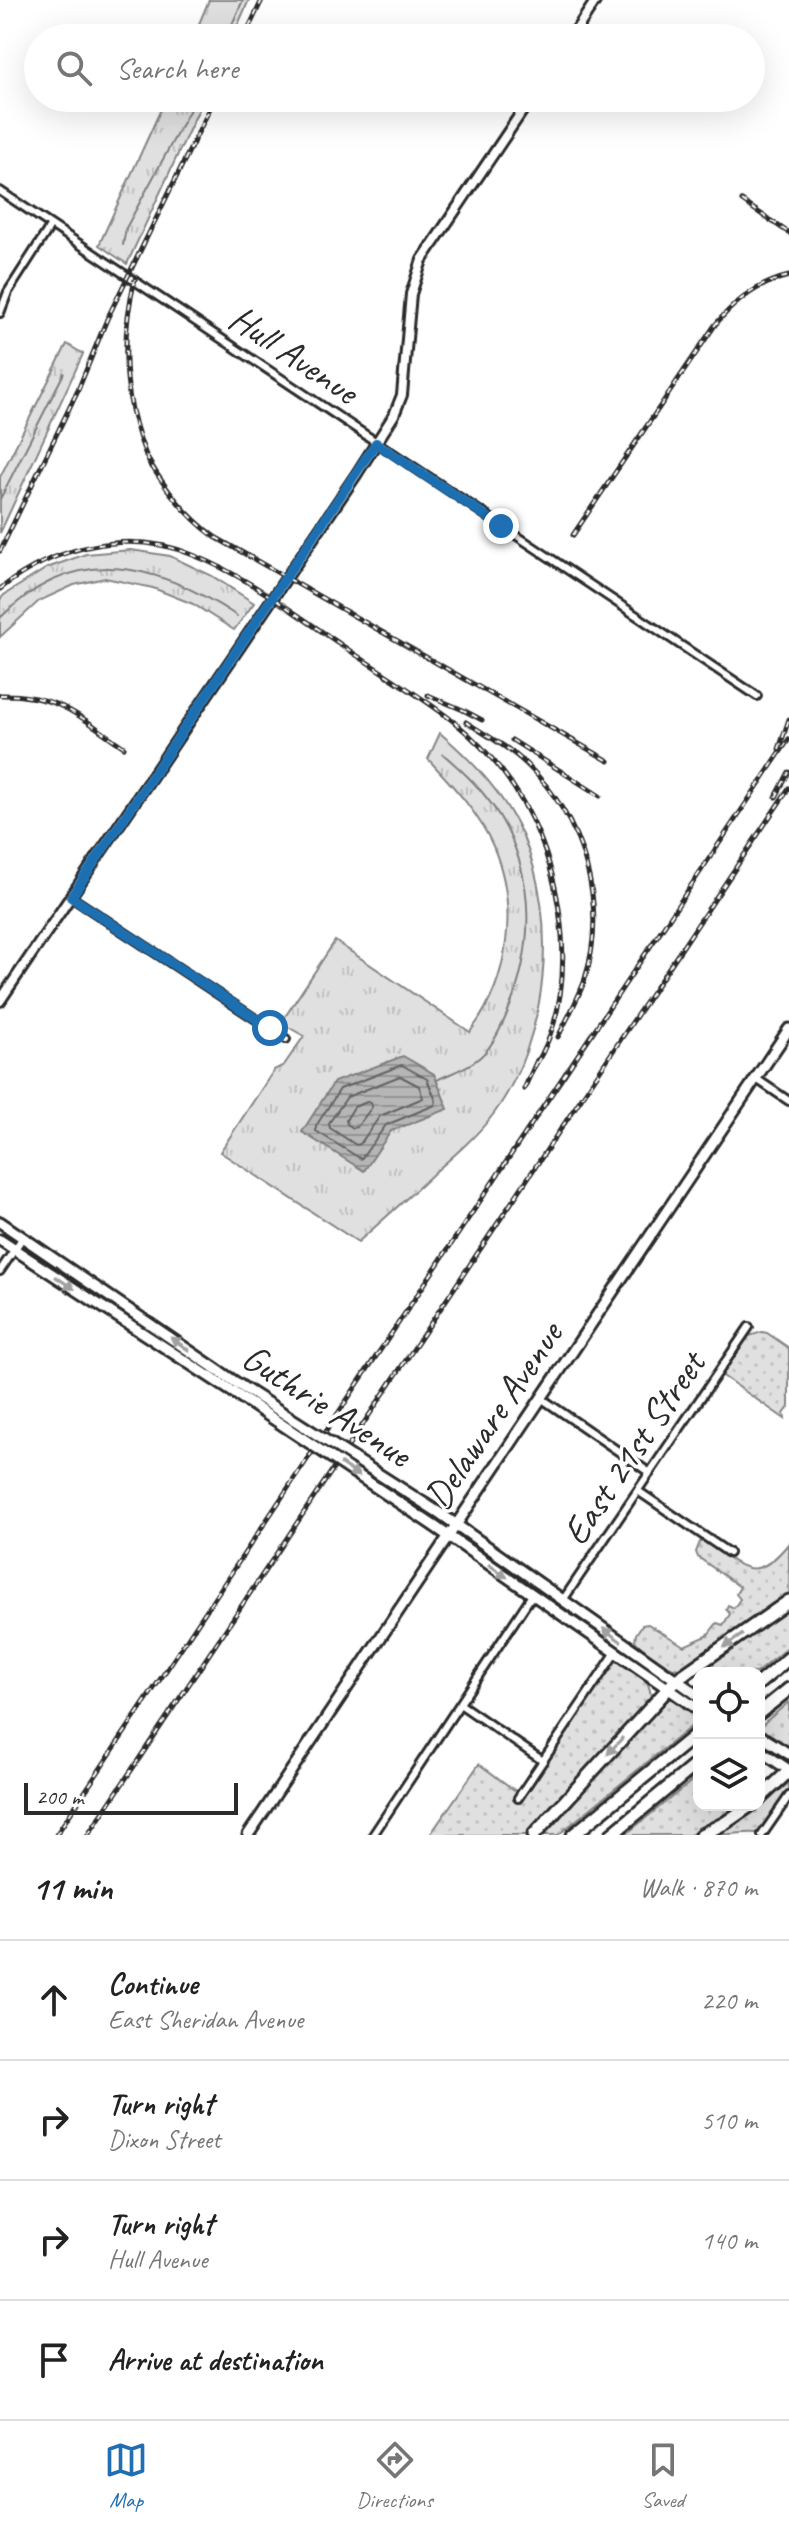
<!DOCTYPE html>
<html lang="en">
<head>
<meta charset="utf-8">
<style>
  :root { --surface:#fff; --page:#f2f2f2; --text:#222; --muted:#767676; --line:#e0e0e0; --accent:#1f6fb2 }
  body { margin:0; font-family:Caveat,sans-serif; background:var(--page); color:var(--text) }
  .controls { position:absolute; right:24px; bottom:24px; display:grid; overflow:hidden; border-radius:16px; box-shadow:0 8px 32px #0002 }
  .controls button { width:72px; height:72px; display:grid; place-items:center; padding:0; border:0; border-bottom:2px solid var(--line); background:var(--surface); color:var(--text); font:40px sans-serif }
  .scale { position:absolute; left:24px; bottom:20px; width:214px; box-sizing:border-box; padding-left:8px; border:4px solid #2b2b2b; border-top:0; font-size:22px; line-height:28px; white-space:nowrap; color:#2b2b2b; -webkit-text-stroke:6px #fff; paint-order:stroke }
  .stop { position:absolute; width:24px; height:24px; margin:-18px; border:6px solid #1f6fb2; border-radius:50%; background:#fff }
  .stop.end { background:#1f6fb2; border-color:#fff; box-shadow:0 2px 8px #0008 }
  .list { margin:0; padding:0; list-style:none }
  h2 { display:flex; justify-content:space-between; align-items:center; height:104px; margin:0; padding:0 32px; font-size:34px }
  h2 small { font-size:26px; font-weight:400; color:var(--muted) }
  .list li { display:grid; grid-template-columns:52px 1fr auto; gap:24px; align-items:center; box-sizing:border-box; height:120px; padding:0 32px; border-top:2px solid var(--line) }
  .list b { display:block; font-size:30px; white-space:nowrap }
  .list p { margin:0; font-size:26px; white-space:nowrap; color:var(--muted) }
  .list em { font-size:26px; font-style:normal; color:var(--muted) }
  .icon { flex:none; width:44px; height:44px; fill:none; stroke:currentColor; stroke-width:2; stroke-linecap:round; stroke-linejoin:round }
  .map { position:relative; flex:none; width:789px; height:1835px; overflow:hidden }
  .search { position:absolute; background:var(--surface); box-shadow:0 8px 32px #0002; left:24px; right:24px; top:24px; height:88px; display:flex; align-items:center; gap:20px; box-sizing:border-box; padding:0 28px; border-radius:44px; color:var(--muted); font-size:30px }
  .sheet { height:584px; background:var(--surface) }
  nav { display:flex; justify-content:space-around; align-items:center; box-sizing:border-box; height:112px; border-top:2px solid var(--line); background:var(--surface); font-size:22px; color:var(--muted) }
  nav a { display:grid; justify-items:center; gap:4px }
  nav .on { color:var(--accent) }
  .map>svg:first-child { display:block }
  .grass { fill:url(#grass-dots); stroke:#868686; stroke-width:2 }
  .park { fill:url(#park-tufts); stroke:#868686; stroke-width:2 }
  .water { fill:url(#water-rules); stroke:#7e7e7e; stroke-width:2 }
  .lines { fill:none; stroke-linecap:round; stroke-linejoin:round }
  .shore { stroke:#636363; stroke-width:2 }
  .stream { stroke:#7e7e7e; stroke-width:2 }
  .minor-casing { stroke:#2b2b2b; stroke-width:12 }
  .tertiary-casing { stroke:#2b2b2b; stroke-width:14 }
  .secondary-casing { stroke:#2b2b2b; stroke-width:15 }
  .motorway-casing { stroke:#2b2b2b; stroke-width:17 }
  .minor { stroke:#fff; stroke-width:6 }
  .tertiary { stroke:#fff; stroke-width:8 }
  .secondary { stroke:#fff; stroke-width:9 }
  .motorway { stroke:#fff; stroke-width:11 }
  .rail-casing { stroke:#2b2b2b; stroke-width:5 }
  .rail { stroke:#fff; stroke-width:2; stroke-dasharray:6; stroke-linecap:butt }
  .secondary-bridge-casing { stroke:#2b2b2b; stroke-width:15; stroke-linecap:butt }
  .secondary-bridge { stroke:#fff; stroke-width:9 }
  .oneway { fill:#a0a0a0 }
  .route { stroke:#1f6fb2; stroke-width:10 }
  .labels { text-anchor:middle; stroke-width:7; stroke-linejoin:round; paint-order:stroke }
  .street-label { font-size:38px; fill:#2b2b2b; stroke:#fff }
</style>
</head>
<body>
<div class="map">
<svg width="789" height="1835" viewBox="0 0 789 1835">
  <defs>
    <pattern id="grass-dots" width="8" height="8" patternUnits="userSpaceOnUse" patternTransform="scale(2)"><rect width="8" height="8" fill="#e0e0e0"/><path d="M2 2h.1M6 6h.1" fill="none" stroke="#c0c0c0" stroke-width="1.8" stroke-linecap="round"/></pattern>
    <pattern id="park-tufts" width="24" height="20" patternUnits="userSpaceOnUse" patternTransform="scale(2)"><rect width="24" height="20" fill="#e0e0e0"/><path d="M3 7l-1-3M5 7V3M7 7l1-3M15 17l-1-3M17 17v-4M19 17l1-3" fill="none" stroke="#c0c0c0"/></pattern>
    <pattern id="water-rules" width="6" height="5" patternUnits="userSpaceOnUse" patternTransform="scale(2)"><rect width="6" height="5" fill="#b6b6b6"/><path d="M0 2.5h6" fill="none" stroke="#949494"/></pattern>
  </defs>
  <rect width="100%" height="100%" fill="#fff"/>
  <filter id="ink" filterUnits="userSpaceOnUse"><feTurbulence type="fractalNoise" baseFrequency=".0125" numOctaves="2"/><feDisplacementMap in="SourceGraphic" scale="16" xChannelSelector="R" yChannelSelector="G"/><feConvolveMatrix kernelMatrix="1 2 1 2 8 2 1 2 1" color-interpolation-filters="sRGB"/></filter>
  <g filter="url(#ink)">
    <path class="grass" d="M762,1332l5,1 22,15v59l-5,7 1,5 -65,-45 29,-38z
      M700,1542h5c39,26 50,43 84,1v53l-105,74c-18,-1 -36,-16 -49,-29l1,-7 6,-9 6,-1 36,22 23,-10 10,-13 6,2 7,-11 -4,-5 2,-4 6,3 6,-9 -4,-5 4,-7 -42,-30 -2,-5z
      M789,1607v39l-33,27h-56z
      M619,1660c19,7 35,22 31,43l-121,132h-99l49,-71 38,28 -4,6 8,5 93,-141z
      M672,1695l27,18v7l-141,115h-17z
      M789,1702v48l-30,-20v-3z
      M699,1775v30h44l-15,11 -38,19h-65z
      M789,1783v9l-26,38 -6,3c-14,-1 -27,2 -42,2l32,-20z"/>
    <path class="park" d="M209,0h40l-17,38h-39z
      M166,98h38l-77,166 -28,-19z
      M67,344l16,10 -83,179v-56z
      M131,550l39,6 42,20 42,27 -20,27 -41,-26 -40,-16 -48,-10 -31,7 -35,16 -39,36v-37l4,-5 43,-27 39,-14z
      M440,733c34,29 65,62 83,104 36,83 25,201 -28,275 -16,22 -39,42 -60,60 -25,24 -51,47 -77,70l-138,-90 54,-82 10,-5 20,-29 -23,-13 54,-82 135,91c39,-51 49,-125 23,-186 -14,-33 -41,-61 -65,-87z"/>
    <path class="water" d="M403,1056l31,18 14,35 -57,22 -27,40 -62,-39 32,-50z"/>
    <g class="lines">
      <path class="shore" d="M402,1065l25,14 9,22 -1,4 -49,20 -25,34 -45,-28v-5l24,-37z
        M400,1076l19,10 4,12 -43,18 -20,28 -4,1 -26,-17 -1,-5 18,-26z
        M367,1102l4,1 1,4 -15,20 -4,1 -6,-4 -1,-4 8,-13z"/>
      <path class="stream" d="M226,38l17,-38
        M123,245l3,-17 70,-130
        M0,499l64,-126
        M0,618c76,-76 155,-56 237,-2
        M437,1080c12,-6 27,-11 38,-19 15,-10 24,-29 31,-45 28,-64 31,-137 -6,-199 -15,-25 -35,-44 -57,-63"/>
      <g class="minor-casing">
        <path id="minor" d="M0,191l757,505
          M0,313l8,-21 43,-67
          M71,897l215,142
          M755,1078l34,23
          M0,1271l23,-34
          M541,1398l109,75
          M638,1491l91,62
          M563,1600l186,-273
          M460,1704l83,57
          M518,1798l98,-146
          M373,1835l159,-240
          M762,1835l27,-39"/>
      </g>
      <g class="tertiary-casing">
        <path id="tertiary" d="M571,38l25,-38
          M0,1001l356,-526 38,-60 8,-20 9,-101 11,-34 109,-162"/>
      </g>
      <g class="secondary-casing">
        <path id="secondary" d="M0,1222l244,166
          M0,1240l239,156
          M441,1514l258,182
          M434,1526l265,184
          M759,1735l30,19
          M759,1750l30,20
          M248,1835l541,-806"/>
      </g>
      <g class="motorway-casing">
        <path id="motorway" d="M759,1683l30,-25
          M759,1713l30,-24
          M759,1799l30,-28
          M534,1835l142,-155 113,-79
          M573,1835l126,-103
          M611,1835l88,-73
          M701,1835l24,-12 26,-18"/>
      </g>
      <use href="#minor" class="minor"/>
      <use href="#tertiary" class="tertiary"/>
      <use href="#secondary" class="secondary"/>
      <use href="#motorway" class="motorway"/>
      <g class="rail-casing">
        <path id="rail" d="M244,38l18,-38
          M742,201l47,32
          M135,279c-16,64 -11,128 16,188
          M146,456c18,32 39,59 69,81l394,224
          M573,535l142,-210c20,-24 43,-42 74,-49
          M0,551l78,-161 29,-71 108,-221
          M0,589c53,-42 128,-61 193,-34 54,21 102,59 150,91 36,25 75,48 110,75 68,55 102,128 109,214 3,46 -3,95 -29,134
          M0,695c59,-1 78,21 124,52
          M428,695l35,15 19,10
          M466,722c20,13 43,25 60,42 58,54 83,142 58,218 -7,19 -17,37 -26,55
          M512,740l88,56
          M779,749l10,-30
          M776,797l13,-25
          M524,1089l13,-29
          M56,1835l733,-1096
          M88,1835l701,-1047"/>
      </g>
      <use href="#rail" class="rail"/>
      <g class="secondary-bridge-casing">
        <path id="secondary-bridge" d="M244,1388l197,126
          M239,1396l195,130"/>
      </g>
      <use href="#secondary-bridge" class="secondary-bridge"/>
    </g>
    <defs><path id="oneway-solid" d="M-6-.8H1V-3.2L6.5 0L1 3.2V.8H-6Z" transform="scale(2)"/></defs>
    <g class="oneway">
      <use href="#oneway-solid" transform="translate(65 1283) rotate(33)"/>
      <use href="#oneway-solid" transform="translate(180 1344) rotate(-145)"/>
      <use href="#oneway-solid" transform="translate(350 1470) rotate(34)"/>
      <use href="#oneway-solid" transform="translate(498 1571) rotate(35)"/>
      <use href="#oneway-solid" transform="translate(612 1635) rotate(-144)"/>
      <use href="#oneway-solid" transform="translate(733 1641) rotate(145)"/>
      <use href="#oneway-solid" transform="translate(615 1746) rotate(132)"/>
    </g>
  </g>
  <g class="lines" filter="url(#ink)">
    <path class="route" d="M270,1028l-199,-131 305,-454 125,83"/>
  </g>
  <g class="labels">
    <g class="street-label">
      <text transform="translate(294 354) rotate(34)" y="13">Hull Avenue</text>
      <text transform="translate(327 1405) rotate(33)" y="13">Guthrie Avenue</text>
      <text transform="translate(493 1415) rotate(-56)" y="13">Delaware Avenue</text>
      <text transform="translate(633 1448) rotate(-56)" y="13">East 21st Street</text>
    </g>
  </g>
</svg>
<div class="controls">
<button><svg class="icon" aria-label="locate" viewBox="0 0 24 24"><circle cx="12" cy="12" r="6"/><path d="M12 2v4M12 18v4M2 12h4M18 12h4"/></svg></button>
<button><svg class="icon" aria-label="layers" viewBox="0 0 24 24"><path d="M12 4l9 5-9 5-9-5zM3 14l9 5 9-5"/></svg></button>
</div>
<div class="scale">200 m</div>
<div class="stop" style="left:270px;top:1028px"></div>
<div class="stop end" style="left:501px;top:526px"></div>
<div class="search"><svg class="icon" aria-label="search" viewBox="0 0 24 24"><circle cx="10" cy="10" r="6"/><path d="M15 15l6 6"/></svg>Search here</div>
</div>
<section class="sheet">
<h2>11 min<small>Walk · 870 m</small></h2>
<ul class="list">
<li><svg class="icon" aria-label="ahead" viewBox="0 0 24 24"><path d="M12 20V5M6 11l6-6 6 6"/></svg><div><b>Continue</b><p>East Sheridan Avenue</p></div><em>220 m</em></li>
<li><svg class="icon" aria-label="right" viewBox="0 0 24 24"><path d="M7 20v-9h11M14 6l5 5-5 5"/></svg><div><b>Turn right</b><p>Dixon Street</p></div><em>510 m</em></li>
<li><svg class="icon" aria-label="right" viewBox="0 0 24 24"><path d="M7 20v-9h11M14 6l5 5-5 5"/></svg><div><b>Turn right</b><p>Hull Avenue</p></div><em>140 m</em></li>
<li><svg class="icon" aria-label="arrive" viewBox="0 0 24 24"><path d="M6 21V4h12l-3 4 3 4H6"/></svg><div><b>Arrive at destination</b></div></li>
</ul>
</section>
<nav>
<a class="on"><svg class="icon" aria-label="map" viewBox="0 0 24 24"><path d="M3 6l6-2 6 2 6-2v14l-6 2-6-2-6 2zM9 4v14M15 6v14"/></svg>Map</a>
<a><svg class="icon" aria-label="directions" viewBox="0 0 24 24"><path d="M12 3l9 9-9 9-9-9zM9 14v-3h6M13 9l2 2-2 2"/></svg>Directions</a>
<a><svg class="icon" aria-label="saved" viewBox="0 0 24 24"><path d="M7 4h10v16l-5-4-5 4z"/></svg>Saved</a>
</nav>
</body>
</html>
